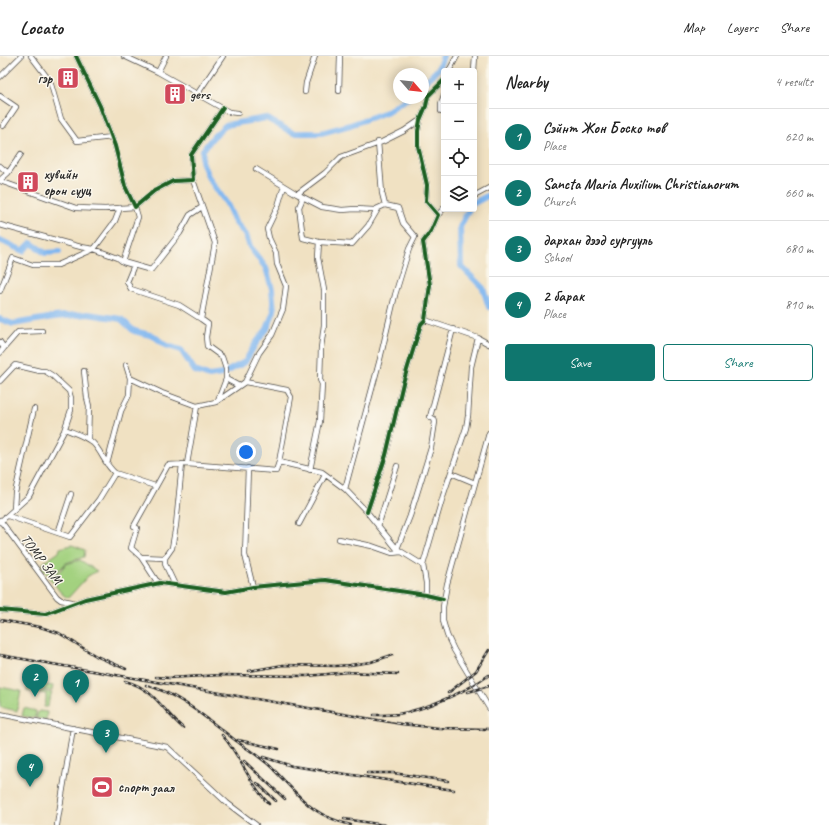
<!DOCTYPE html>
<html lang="en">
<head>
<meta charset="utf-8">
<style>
  :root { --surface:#fff; --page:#f6f6f6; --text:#222; --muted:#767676; --line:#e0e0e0; --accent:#0f766e }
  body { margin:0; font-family:Caveat,sans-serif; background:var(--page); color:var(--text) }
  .controls { position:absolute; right:12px; top:12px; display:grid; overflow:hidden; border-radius:4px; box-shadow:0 2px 10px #0003 }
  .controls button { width:36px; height:36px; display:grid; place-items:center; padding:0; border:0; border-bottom:1px solid var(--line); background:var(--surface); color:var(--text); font:20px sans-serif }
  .compass { position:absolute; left:393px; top:12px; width:36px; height:36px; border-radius:50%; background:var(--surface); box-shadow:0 2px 10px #0003; rotate:118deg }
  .you { position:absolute; left:246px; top:396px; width:14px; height:14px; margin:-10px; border:3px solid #fff; border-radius:50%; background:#1a73e8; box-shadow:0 0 0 6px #1a73e833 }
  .badge { display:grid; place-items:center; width:26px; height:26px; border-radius:50%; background:var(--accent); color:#fff; font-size:13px; font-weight:700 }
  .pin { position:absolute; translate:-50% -33px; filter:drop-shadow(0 1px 2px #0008) }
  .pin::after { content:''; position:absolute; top:21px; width:14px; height:12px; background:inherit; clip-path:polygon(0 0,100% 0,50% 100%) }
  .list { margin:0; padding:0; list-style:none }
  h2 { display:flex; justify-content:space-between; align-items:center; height:52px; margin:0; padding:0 16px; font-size:17px }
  h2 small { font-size:13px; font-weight:400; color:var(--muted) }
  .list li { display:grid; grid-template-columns:26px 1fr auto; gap:12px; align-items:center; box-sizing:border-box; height:56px; padding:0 16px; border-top:1px solid var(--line) }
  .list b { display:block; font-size:15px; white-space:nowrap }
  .list p { margin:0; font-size:13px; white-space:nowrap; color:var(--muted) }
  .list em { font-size:13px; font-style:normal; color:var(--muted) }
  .actions { display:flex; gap:8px; padding:12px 16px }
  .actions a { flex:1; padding:9px 0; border:1px solid var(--accent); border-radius:4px; text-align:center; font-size:14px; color:var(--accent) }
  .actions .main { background:var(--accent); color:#fff }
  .icon { flex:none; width:22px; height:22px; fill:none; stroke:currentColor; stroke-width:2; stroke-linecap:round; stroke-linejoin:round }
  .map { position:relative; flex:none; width:489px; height:769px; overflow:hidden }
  header { display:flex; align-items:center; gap:24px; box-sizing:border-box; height:56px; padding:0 20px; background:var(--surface); border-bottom:1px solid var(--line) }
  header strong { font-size:19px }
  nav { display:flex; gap:22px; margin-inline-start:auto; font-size:14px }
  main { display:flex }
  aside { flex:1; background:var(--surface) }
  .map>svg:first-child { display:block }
  .green { fill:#a3d17f; stroke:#677e55 }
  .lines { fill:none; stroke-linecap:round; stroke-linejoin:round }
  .river { stroke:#81b7f0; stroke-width:6 }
  .minor-casing { stroke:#494642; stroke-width:6 }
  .minor { stroke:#fff; stroke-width:4.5 }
  .rail-casing { stroke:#2b2b2b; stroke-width:2.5 }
  .rail { stroke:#fbf7ec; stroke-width:1; stroke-dasharray:3; stroke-linecap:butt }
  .cycleway-casing { stroke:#fbf7ec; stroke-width:6 }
  .cycleway { stroke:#1b5e20; stroke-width:4 }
  .labels { text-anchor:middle; stroke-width:3; stroke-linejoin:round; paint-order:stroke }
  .poi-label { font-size:14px; font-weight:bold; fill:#2b2b2b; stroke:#fbf7ec; text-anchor:start }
  .street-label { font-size:14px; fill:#2b2b2b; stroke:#fbf7ec }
</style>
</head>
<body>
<header>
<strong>Locato</strong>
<nav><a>Map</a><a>Layers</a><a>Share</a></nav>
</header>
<main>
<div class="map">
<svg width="489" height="769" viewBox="0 0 489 769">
  <rect width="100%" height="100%" fill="#fbf7ec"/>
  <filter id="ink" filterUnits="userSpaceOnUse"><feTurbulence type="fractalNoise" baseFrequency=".025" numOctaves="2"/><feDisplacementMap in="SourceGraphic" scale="8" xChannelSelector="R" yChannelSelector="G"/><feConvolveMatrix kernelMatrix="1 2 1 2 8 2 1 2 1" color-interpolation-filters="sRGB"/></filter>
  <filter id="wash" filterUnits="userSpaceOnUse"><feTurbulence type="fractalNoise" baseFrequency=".012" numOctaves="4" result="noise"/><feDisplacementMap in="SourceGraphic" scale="16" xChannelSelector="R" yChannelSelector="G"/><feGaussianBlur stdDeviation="0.9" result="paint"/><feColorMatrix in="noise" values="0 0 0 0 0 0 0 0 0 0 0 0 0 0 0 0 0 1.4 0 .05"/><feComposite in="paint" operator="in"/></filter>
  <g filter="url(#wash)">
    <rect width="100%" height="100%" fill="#f0e1c2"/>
    <path class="green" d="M72,489l13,5 -1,7 -18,6 -8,8 -11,3 -4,-4v-7l16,-11 1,-4z
      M80,504l17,11 -9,5 -20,22c-12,-7 -11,-14 -20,-21l11,-5 7,-8z
      M30,614l7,1 -3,19 18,3 -3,7 -1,7h-4l2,-7v-6l-19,-3z
      M38,628l15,2 -1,5 -15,-2z
      M0,631l21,4 -4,20 -17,-4z
      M24,652l12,3 -1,7 -13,-2z
      M39,655l8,1 -1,8 -10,-2 2,-6z"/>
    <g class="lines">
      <path class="river" d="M423,28l15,-15 5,-13
        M474,147l15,-8
        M469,153l-9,18 1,39 22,22 6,19
        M0,184l23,11 8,-8 14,10 14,-1
        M0,263l13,5 41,-7 34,-3 33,5 13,12 20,5 11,9 16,5 14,21 14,5 13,-2 23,-12 11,-19 11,-14 7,-18 -2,-22 -6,-21 -16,-21 -4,-12 -11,-13 -8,-18 -19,-27 -6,-16 1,-11 10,-13 13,-12 40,-7 27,15h28l29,-8 36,-13 22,-14"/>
    </g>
  </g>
  <g filter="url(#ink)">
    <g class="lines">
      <g class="minor-casing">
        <path id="minor" d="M31,0l19,25 11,38 16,22 35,-4
          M76,0l24,50 15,40 10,40 10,21 19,-16 19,-10 20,-1 -2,-25 32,-47
          M124,0l34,16 71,40 9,1
          M449,15l8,-15
          M474,15l1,-15
          M158,16l8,-16
          M0,21l21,-21
          M339,35l1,-35
          M305,36l1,-9 9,-27
          M198,37l25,-37
          M0,40l16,11 -13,19
          M441,55v-7l3,-9
          M378,86l4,51 3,12
          M0,110l8,7 -8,7
          M256,113l41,25 25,13 20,3 13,-1 19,1 11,-5 13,3 5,15 12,14 -6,12 -14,46 -15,64 -35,130
          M8,117l13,-19
          M193,124l22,63 -14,76 7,5 -2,13 1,9 15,11 4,12v10l-8,21
          M0,125l76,27 29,1 30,-2 3,10 -15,45
          M297,138l28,-21 16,-16 41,-15 22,-11 16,-11
          M300,139l2,5 -3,7 4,31 16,4
          M474,140l15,-8
          M438,159l6,-7
          M0,169l81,22 13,2 21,-28 5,-13
          M134,209l-7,17 4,7 48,16 22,14
          M0,235l13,-33 20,7h25l36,-16 24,9 5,4 28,8 29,-37 10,-18 12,-8
          M425,264l53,18 11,6
          M0,286l4,6 -4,5
          M4,292l14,-16 24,-1
          M126,309l4,13 32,15 35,13 -10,58 -19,1 -34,61 3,2 -6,20 10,9 15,23 4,3
          M84,315l3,27 2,8 -1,33
          M226,323l13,7
          M0,325l15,-16 25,6h5l8,5 16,15 2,7v12l-7,21 -35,65 -29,26
          M245,326l14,-29 13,-18 11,-26 3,-23 -9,-22 -1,-11 -7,-15 -2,-9 11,-23 6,-20
          M197,350l19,-4 29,-20 42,8 4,7 -12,65
          M65,373c9,4 20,7 28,14 9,9 12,22 22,30l40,13
          M489,377l-42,151 -4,23v14l4,14 7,15 35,58
          M107,408l14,-53 8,-16 1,-17
          M187,408l89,7 3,-9 43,10 23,17 22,23 30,37 26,16 3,18v12
          M248,412l-3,87 8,32
          M310,414l10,-49 2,-37 -2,-4 1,-32 3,-23v-35l-6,-32 1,-16 33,2 16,-18 10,-17
          M451,417l24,10
          M14,452l1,-15 19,-84
          M367,456l19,-57 17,-72 18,-59 4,-4 5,-35 -7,-43 8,-11 7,-16 -12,-14 1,-16 -9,-39v-15l2,-11 6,-14 2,-10 16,-16
          M8,460l62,21 29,-38 16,-26
          M0,464l57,77 4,3 11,2
          M299,468l26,-49
          M378,470l19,-60
          M58,477l13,-39
          M339,483l33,7 20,7 9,-1
          M397,493l13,-33 21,-68 4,-26 -1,-3 -4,-2 23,-88
          M141,501l24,1v6l10,21
          M165,502l7,-10 4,-23 6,-61
          M423,509l20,-69 23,-68 2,-12 3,-49 7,-29
          M0,554l45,4 40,-15 75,-16 66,9 27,-5 72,-7 101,15 17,4
          M0,658l167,33 60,56 29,22
          M57,769l16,-97"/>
      </g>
      <use href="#minor" class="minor"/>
      <g class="rail-casing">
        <path id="rail" d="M0,564l40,7 19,6 37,23 30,13
          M0,599l401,69 38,4 50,1
          M249,615l34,-6 53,1 14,-1 21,-3 21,-7
          M344,616l54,2
          M156,621l13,1 52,-3 86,1 42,-4
          M125,625c30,8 36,28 58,47
          M146,629c34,9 62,35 89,55 13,10 28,18 39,30 28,28 36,45 77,55
          M468,636l21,-6
          M448,637l28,-22 13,-21
          M374,659c8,0 16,0 24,-1 26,-4 70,-23 91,-39
          M222,679c19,21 27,49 47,69
          M238,684l41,9
          M263,701l29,9 162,24
          M244,705l41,38
          M367,717h26l55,8
          M257,727l19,18
          M344,763l41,6"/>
      </g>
      <use href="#rail" class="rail"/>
      <g class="cycleway-casing">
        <path id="cycleway" d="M76,0l24,50 15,40 10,40 10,21 19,-16 19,-10 20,-1 -2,-25 32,-47
          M367,456l19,-57 17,-72 18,-59 4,-4 5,-35 -7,-43 8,-11 7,-16 -12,-14 1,-16 -9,-39v-15l2,-11 6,-14 2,-10 16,-16
          M0,554l45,4 40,-15 75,-16 66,9 27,-5 72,-7 101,15 17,4"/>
      </g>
      <use href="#cycleway" class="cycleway"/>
    </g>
  </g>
  <defs>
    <g id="building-square" transform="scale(1.15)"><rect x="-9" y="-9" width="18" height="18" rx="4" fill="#d1495b" stroke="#fbf7ec"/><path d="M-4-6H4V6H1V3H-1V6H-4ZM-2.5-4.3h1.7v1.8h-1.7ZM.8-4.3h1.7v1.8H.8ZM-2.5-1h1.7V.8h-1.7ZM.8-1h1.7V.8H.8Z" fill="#fff"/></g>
    <g id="stadium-square" transform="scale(1.15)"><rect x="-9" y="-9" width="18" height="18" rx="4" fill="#d1495b" stroke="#fbf7ec"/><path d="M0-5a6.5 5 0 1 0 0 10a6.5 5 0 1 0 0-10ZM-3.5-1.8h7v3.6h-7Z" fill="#fff"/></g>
  </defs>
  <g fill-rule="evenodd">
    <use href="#building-square" x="68" y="22"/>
    <use href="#building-square" x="175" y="38"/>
    <use href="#building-square" x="28" y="126"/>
    <use href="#stadium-square" x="102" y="731"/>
  </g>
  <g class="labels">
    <g class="poi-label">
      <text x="52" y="27" text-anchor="end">гэр</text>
      <text x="190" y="43">gers</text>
      <text x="44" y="123">хувийн<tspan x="44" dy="16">орон сууц</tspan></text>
      <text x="118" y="736">спорт заал</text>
    </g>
    <g class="street-label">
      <text transform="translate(42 503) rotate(53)" y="5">ТОМР ЗАМ</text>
    </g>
  </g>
</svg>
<div class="controls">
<button>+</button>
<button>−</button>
<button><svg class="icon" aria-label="locate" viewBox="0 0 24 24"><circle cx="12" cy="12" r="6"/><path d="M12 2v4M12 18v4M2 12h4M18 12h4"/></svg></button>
<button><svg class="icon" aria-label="layers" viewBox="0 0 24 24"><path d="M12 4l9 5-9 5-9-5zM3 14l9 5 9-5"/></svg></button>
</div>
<svg class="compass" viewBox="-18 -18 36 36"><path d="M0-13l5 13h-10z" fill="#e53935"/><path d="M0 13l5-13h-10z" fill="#767676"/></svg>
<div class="you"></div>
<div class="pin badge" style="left:76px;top:647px">1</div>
<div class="pin badge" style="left:35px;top:641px">2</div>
<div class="pin badge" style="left:106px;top:697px">3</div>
<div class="pin badge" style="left:30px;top:731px">4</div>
</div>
<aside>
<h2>Nearby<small>4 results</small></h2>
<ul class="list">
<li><span class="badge">1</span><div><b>Сэйнт Жон Боско төв</b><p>Place</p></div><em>620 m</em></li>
<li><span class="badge">2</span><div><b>Sancta Maria Auxilium Christianorum</b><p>Church</p></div><em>660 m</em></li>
<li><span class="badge">3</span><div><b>дархан дээд сургууль</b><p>School</p></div><em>680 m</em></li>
<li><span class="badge">4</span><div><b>2 барак</b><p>Place</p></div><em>810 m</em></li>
</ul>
<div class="actions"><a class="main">Save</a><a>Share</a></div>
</aside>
</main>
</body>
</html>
